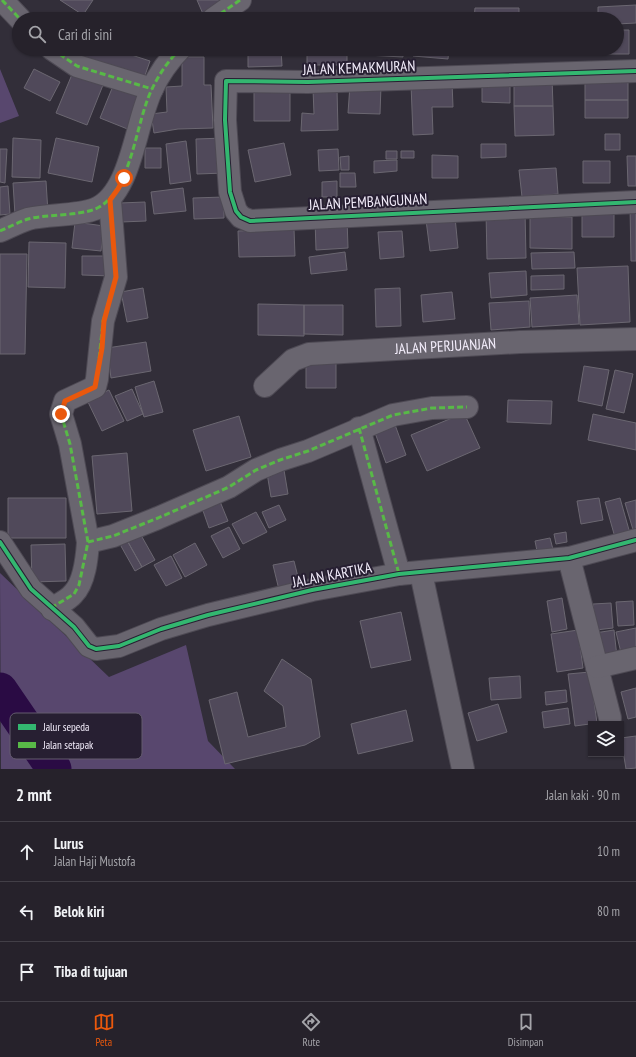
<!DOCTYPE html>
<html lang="id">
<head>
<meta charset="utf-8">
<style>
  :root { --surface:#26222b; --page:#2e2a33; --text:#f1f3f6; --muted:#a4a4a9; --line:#423f47; --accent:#ea580c }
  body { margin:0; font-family:"PT Sans Narrow",sans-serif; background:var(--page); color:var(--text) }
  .controls { position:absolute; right:12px; bottom:12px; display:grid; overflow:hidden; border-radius:0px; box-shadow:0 1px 3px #0004 }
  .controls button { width:36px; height:36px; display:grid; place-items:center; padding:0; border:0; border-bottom:1px solid var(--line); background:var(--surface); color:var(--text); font:20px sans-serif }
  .stop { position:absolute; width:12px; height:12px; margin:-9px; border:3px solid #ea580c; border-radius:50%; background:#fff }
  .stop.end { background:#ea580c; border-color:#fff; box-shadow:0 1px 4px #0008 }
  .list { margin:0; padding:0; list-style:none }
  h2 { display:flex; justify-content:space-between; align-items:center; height:52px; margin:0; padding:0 16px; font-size:17px }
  h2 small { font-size:13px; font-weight:400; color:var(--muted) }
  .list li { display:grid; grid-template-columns:26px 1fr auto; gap:12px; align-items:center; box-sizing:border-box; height:60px; padding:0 16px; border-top:1px solid var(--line) }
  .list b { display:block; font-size:15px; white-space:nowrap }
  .list p { margin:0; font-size:13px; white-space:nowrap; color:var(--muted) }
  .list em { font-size:13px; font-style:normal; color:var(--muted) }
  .icon { flex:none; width:22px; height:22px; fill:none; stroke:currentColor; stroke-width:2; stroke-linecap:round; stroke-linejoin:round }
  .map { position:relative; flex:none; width:636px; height:769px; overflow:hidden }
  .search { position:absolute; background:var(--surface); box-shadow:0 1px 3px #0004; left:12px; right:12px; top:12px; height:44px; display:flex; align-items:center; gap:10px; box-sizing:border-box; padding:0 14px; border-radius:22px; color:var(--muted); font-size:15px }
  .sheet { height:232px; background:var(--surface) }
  nav { display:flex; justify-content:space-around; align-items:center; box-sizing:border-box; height:56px; border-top:1px solid var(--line); background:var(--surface); font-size:11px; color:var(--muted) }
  nav a { display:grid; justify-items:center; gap:2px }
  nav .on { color:var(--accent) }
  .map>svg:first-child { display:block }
  .green { fill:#58476e }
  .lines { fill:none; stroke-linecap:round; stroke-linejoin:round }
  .river { stroke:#2a0b44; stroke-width:35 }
  .building { fill:#50495a; stroke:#6b6771 }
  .minor-casing { stroke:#4e4a54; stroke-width:24 }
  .minor { stroke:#69656f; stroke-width:22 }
  .quiet { stroke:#58b947; stroke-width:3; stroke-dasharray:6 3; stroke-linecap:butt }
  .cycleway-casing { stroke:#271f32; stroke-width:6 }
  .cycleway { stroke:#33b770; stroke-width:4 }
  .route { stroke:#ea580c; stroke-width:5 }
  .labels { text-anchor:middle; stroke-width:4; stroke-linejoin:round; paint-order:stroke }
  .street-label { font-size:15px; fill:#f2ecfa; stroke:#271f32 }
  .key { fill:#271f32; stroke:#645c6e; stroke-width:1 }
  .key-label { font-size:11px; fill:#f2ecfa }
</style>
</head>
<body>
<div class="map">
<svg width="636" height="769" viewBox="0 0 636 769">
  <rect width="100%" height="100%" fill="#322e39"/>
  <path class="green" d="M0,69l19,47 -19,7z
    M0,573l109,104 77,-32 22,96 27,28h-234z"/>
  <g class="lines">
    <path class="river" d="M0,690l54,79"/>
  </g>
  <path class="building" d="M60,0h33l-10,15z
    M197,0h35l1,3 -30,11z
    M636,5v18l-19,1v-5h-19v-12z
    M475,8h44v11h-45z
    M368,13l37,2v4h-37z
    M532,16h34v3h-34z
    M307,18l40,1h-40z
    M617,30h12v24h-32v-5h20z
    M79,49h34l37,12 -8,23 -67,-22z
    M248,49h33l1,17 -34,1z
    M307,49h40v16h-40z
    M366,49h37v8l-37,-2z
    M414,49h35l-1,10 -35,-3z
    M475,49h31v2z
    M182,57h22v28h7l2,43 -35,1 -24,4 -3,-19 16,-2 -1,-25 16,-1z
    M34,69l26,13 -10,19 -26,-13z
    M73,72l30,13 -16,40 -31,-12z
    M552,78l1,28h-39v-27z
    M585,80h43v20h-43z
    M115,81l30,12 -15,37 -30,-12z
    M452,82l1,25h-21l1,27 -20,1 -2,-51z
    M482,84l28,1v18l-28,-1z
    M350,85l31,1 -1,28 -32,-1z
    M254,86h36v35h-36z
    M313,89h24l1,41 -37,1 1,-18 12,1z
    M585,100h43v18h-43z
    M514,106h39l1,29 -39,1z
    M605,134h15v16h-15z
    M13,138l28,2 -1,38 -28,-1z
    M56,138l43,9 -7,35 -44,-9z
    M224,138l1,35 -28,1 -1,-35z
    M186,141l5,40 -21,3 -4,-40z
    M284,143l7,32 -36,7 -7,-32z
    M481,144h25v13l-25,1z
    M145,148h16v20h-16z
    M0,149h7l-2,34 -5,-1z
    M338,149l1,21 -20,1 -1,-21z
    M386,151h11v8h-11z
    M401,151h13v7h-13z
    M432,155l26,1v22h-26z
    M349,156v14h-8l-1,-13z
    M627,156h9v30h-8z
    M397,160v11l-23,2v-12z
    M583,161h27v22h-27z
    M556,168l2,26 -36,3 -3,-27z
    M340,173h15l1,14h-16z
    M46,181l2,32 -33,2 -2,-32z
    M337,181v16h-15v-15z
    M8,186l2,28 -10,1v-28z
    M183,188l3,23 -32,3 -3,-22z
    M224,197v21l-30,1 -1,-21z
    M145,202l1,19 -25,1 -1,-19z
    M630,205h6v56h-5z
    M525,211l1,47 -39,1 -1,-47z
    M582,213h32v24h-32z
    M530,216l42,1v32l-42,-1z
    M455,217l3,31 -28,3 -4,-31z
    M347,218l1,30 -32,2 -1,-31z
    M75,222l29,4 -3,25 -29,-3z
    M294,229l1,27 -56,1 -1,-26z
    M402,231l2,26 -24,2 -2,-27z
    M29,242l37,1 -1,45 -37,-1z
    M345,252l2,18 -36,4 -2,-17z
    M574,252l1,16 -43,1 -1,-16z
    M0,254h27l-2,100h-25z
    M82,256h30v20l-30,-1z
    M628,266l2,56 -50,3 -3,-57z
    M526,271l1,24 -36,3 -2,-25z
    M564,275v14l-33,1v-14z
    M143,288l5,30 -21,4 -6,-30z
    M400,288l1,38 -25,1 -1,-38z
    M452,292l3,27 -32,3 -2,-27z
    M577,295l2,29 -47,3 -2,-29z
    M529,301l1,26 -39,3 -2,-27z
    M258,304l46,1v31l-46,-1z
    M304,305h39v30l-39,-1z
    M146,342l5,29 -40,7 -4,-30z
    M306,357h30v31h-30z
    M584,366l25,4 -7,36 -24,-5z
    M615,370l18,4 -9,39 -18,-4z
    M154,381l9,31 -19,5 -9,-30z
    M132,389l11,25 -16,7 -12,-25z
    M109,390l15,31 -22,10 -15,-31z
    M508,400l44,1 -1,23 -44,-2z
    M464,413l16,35 -53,23 -16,-36z
    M593,414l43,9v27l-48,-10z
    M239,416l12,41 -45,14 -13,-41z
    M394,422l12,33 -20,8 -12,-33z
    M127,453l5,58 -35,3 -5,-58z
    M283,464l5,30 -17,3 -5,-30z
    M8,498h58v40h-58z
    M599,498l4,22 -22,4 -4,-23z
    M620,498l11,39 -15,4 -11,-39z
    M219,499l9,22 -19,7 -8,-23z
    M636,500v32l-2,1 -9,-30z
    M279,505l7,15 -17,8 -7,-16z
    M256,512l11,20 -24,12 -11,-20z
    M229,527l11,22 -17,9 -12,-22z
    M137,528l18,32 -13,7 -18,-32z
    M566,532l1,10 -11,2 -2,-10z
    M124,535l18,32 -7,4 -18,-32z
    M550,538l5,19 -16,4 -4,-20z
    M195,543l12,22 -22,12 -12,-22z
    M65,544l1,37 -34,1 -1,-37z
    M171,556l11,22 -16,8 -12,-21z
    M294,561l7,28 -21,5 -7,-29z
    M562,598l5,31 -15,3 -5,-31z
    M633,601l1,24 -16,1 -2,-24z
    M611,603l2,25 -17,2 -3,-26z
    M401,612l10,48 -40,8 -11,-47z
    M636,628v26l-14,3 -6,-25z
    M578,630l5,38 -26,4 -6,-38z
    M614,630l3,27 -18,3 -4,-27z
    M282,659l29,20 9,58 -15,8 -80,19 -16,-64 28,-8 11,45 38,-10 -3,-21 -19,-15z
    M590,672l7,51 -22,3 -7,-52z
    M520,676l1,22 -30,2 -2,-22z
    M636,688v29l-8,2 -7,-27z
    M566,690l1,12 -21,3 -1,-13z
    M498,704l9,28 -30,9 -9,-28z
    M568,708l2,16 -26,4 -2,-16z
    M406,710l7,31 -55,13 -7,-30z
    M636,736v32l-10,1 -5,-31z"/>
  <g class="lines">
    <g class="minor-casing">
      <g id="minor">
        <path d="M2,0l18,19"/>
        <path d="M213,19l27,-19"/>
        <path d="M52,49l25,17 75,23"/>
        <path d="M636,71l-328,11 -82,-1 -1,39 5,72 6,19 5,6 9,4 386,-19"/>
        <path d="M0,231c9,-4 19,-9 28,-12 19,-5 50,-3 67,-10 37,-15 40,-86 57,-120 7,-15 17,-29 28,-40"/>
        <path id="s1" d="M265,386l28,-26 16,-6 211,-12 116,-3"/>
        <path d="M359,428l40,146"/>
        <path d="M0,542l31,47 43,38 15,19 7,3 23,-3 42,-17 47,-14 104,-25 87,-16 170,-16 67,-18"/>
        <path d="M88,542l25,-6 45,-18 71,-31 27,-17 24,-10 28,-9 85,-36 39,-7 35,-1"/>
        <path d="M569,558l41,160"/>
        <path d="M421,573l42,196"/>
        <path d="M52,609c7,-5 16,-9 21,-15 12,-12 14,-37 15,-52l-18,-98 -9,-30 4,-13 30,-14 2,-8 6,-58 13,-44 -6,-77"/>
        <path d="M597,667l39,-9"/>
      </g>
    </g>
    <use href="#minor" class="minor"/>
    <path class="quiet" d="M2,0l18,19
      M213,19l27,-19
      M52,49l25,17 75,23
      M0,231c9,-4 19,-9 28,-12 19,-5 50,-3 67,-10 37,-15 40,-86 57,-120 7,-15 17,-29 28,-40
      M359,428l40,146
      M88,542l25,-6 45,-18 71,-31 27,-17 24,-10 28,-9 85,-36 39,-7 35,-1
      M51,608l23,-14 5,-9 9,-43 -18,-98 -9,-30 4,-13 30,-14 2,-8 6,-58 13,-44 -6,-77"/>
    <g class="cycleway-casing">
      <path id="cycleway" d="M636,71l-328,11 -82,-1 -1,39 5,72 6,19 5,6 9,4 386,-19
        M0,542l31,47 43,38 15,19 7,3 23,-3 42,-17 47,-14 104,-25 87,-16 170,-16 67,-18"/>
    </g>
    <use href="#cycleway" class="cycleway"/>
  </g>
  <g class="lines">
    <path class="route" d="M61,414l4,-13 30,-14 7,-39 2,-27 12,-44 -6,-77 8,-11 6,-11"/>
  </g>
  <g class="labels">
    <g class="street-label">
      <text transform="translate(359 68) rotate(-2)" y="5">JALAN KEMAKMURAN</text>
      <text transform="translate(368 202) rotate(-3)" y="5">JALAN PEMBANGUNAN</text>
      <text dy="5" stroke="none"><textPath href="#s1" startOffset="192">JALAN PERJUANJAN</textPath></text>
      <text transform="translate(332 575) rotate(-11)" y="5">JALAN KARTIKA</text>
    </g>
  </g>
  <rect x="10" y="713" width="132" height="46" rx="6" class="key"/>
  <rect x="18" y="724" width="18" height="6" fill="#33b770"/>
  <rect x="18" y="742" width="18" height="6" fill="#58b947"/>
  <g class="key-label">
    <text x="43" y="731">Jalur sepeda</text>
    <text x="43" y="749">Jalan setapak</text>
  </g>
</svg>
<div class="controls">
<button><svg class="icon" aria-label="layers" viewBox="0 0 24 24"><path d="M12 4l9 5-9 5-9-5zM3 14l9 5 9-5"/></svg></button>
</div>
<div class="stop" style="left:124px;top:178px"></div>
<div class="stop end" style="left:61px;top:414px"></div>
<div class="search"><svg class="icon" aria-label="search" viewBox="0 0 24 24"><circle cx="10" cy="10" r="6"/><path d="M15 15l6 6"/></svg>Cari di sini</div>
</div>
<section class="sheet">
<h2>2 mnt<small>Jalan kaki · 90 m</small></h2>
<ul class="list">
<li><svg class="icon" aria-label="ahead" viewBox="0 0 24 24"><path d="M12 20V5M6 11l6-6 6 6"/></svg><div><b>Lurus</b><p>Jalan Haji Mustofa</p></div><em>10 m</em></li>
<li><svg class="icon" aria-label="left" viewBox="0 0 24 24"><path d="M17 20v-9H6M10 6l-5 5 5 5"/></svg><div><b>Belok kiri</b></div><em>80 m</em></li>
<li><svg class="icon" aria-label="arrive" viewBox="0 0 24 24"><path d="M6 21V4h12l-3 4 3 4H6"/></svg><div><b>Tiba di tujuan</b></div></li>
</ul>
</section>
<nav>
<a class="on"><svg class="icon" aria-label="map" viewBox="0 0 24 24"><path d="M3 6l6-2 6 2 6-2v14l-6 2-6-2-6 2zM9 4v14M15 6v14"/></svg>Peta</a>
<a><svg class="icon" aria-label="directions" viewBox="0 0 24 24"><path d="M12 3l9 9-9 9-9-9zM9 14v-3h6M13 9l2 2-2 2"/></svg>Rute</a>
<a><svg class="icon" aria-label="saved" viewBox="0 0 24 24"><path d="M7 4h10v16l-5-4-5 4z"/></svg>Disimpan</a>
</nav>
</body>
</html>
